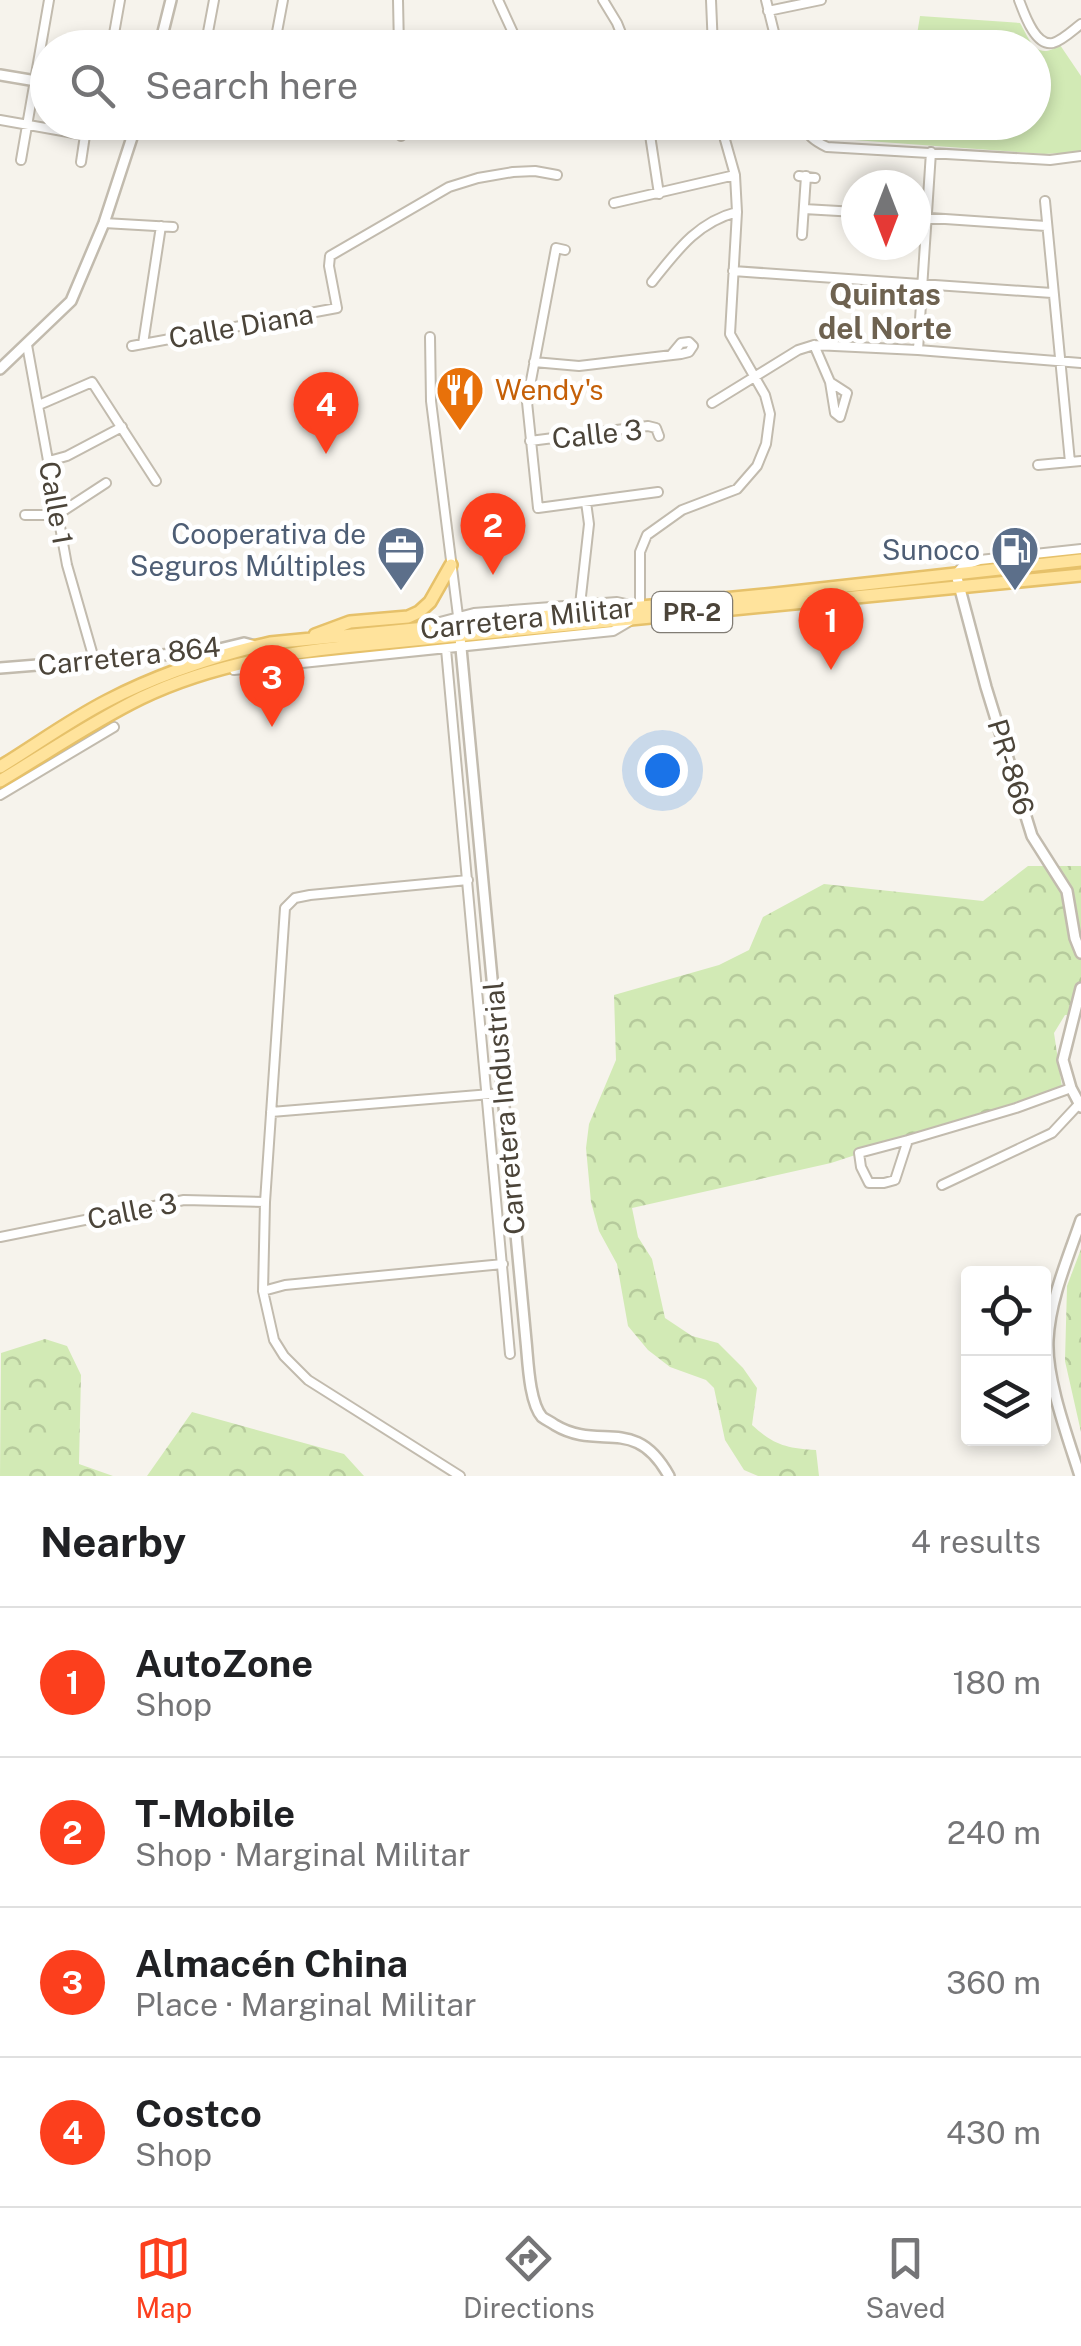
<!DOCTYPE html>
<html lang="en">
<head>
<meta charset="utf-8">
<style>
  :root { --surface:#fff; --page:#f6f6f6; --text:#202124; --muted:#757577; --line:#e0e0e0; --accent:#fc3f1d }
  body { margin:0; font-family:"Public Sans",sans-serif; background:var(--page); color:var(--text) }
  .controls { position:absolute; right:30px; bottom:30px; display:grid; overflow:hidden; border-radius:10px; box-shadow:0 5px 15px #0003 }
  .controls button { width:90px; height:90px; display:grid; place-items:center; padding:0; border:0; border-bottom:2px solid var(--line); background:var(--surface); color:var(--text); font:50px sans-serif }
  .compass { position:absolute; left:841px; top:170px; width:90px; height:90px; border-radius:50%; background:var(--surface); box-shadow:0 5px 15px #0003; rotate:180deg }
  .you { position:absolute; left:662px; top:770px; width:35px; height:35px; margin:-25px; border:8px solid #fff; border-radius:50%; background:#1a73e8; box-shadow:0 0 0 15px #1a73e833 }
  .badge { display:grid; place-items:center; width:65px; height:65px; border-radius:50%; background:var(--accent); color:#fff; font-size:32px; font-weight:700 }
  .pin { position:absolute; translate:-50% -82px; filter:drop-shadow(0 2px 5px #0008) }
  .pin::after { content:''; position:absolute; top:52px; width:35px; height:30px; background:inherit; clip-path:polygon(0 0,100% 0,50% 100%) }
  .list { margin:0; padding:0; list-style:none }
  h2 { display:flex; justify-content:space-between; align-items:center; height:130px; margin:0; padding:0 40px; font-size:42px }
  h2 small { font-size:32px; font-weight:400; color:var(--muted) }
  .list li { display:grid; grid-template-columns:65px 1fr auto; gap:30px; align-items:center; box-sizing:border-box; height:150px; padding:0 40px; border-top:2px solid var(--line) }
  .list b { display:block; font-size:38px; white-space:nowrap }
  .list p { margin:0; font-size:32px; white-space:nowrap; color:var(--muted) }
  .list em { font-size:32px; font-style:normal; color:var(--muted) }
  .icon { flex:none; width:55px; height:55px; fill:none; stroke:currentColor; stroke-width:2; stroke-linecap:round; stroke-linejoin:round }
  .map { position:relative; flex:none; width:1081px; height:1476px; overflow:hidden }
  .search { position:absolute; background:var(--surface); box-shadow:0 5px 15px #0003; left:30px; right:30px; top:30px; height:110px; display:flex; align-items:center; gap:25px; box-sizing:border-box; padding:0 35px; border-radius:55px; color:var(--muted); font-size:38px }
  .sheet { height:730px; background:var(--surface) }
  nav { display:flex; justify-content:space-around; align-items:center; box-sizing:border-box; height:140px; border-top:2px solid var(--line); background:var(--surface); font-size:28px; color:var(--muted) }
  nav a { display:grid; justify-items:center; gap:5px }
  nav .on { color:var(--accent) }
  .map>svg:first-child { display:block }
  .forest { fill:url(#forest-crowns) }
  .green { fill:#d2eab5 }
  .lines { fill:none; stroke-linecap:round; stroke-linejoin:round }
  .minor-casing { stroke:#c2bbae; stroke-width:12 }
  .tertiary-casing { stroke:#c2bbae; stroke-width:14 }
  .primary-casing { stroke:#e6c16a; stroke-width:16 }
  .minor { stroke:#fff; stroke-width:8 }
  .tertiary { stroke:#fff; stroke-width:9 }
  .primary { stroke:#ffe39c; stroke-width:11 }
  .labels { text-anchor:middle; stroke-width:9; stroke-linejoin:round; paint-order:stroke }
  .shield { fill:#fff; stroke:#817c74; stroke-width:2.5 }
  .shield-label { font-size:25px; font-weight:bold; fill:#4b4439 }
  .street-label { font-size:28px; fill:#4b4439; stroke:#fff }
  .food-label { font-size:28px; fill:#c56008; stroke:#fff; text-anchor:start }
  .service-label { font-size:28px; fill:#4e5e75; stroke:#fff; text-anchor:end }
  .neighbourhood-label { font-size:30px; font-weight:bold; fill:#6e6250; stroke:#fff }
</style>
</head>
<body>
<div class="map">
<svg width="1081" height="1476" viewBox="0 0 1081 1476">
  <defs>
    <pattern id="forest-crowns" width="20" height="18" patternUnits="userSpaceOnUse" patternTransform="scale(2.5)"><rect width="20" height="18" fill="#d2eab5"/><path d="M2 6a3 3 0 1 1 6 0M12 15a3 3 0 1 1 6 0" fill="none" stroke="#b6ca9c"/></pattern>
  </defs>
  <rect width="100%" height="100%" fill="#f6f3ec"/>
  <path class="forest" d="M1028,866h53v150l-16,-1 -11,18 8,54 -231,76 -199,45 6,29 14,22 13,59 27,18 26,7 25,25 14,20 -5,37c22,20 34,23 64,25l3,26h-61l-14,-6 -19,-30 -11,-52 -8,-8 -36,-13 -22,-17 -20,-24 -11,-62 -18,-33 -8,-29 -5,-54 3,-24 27,-64 -2,-65 105,-30 30,-15 14,-33 61,-33 159,17z
    M1081,1249v183l-16,-71 2,-75z
    M45,1339l22,7 14,29 -2,89 34,12h-113l1,-123z
    M192,1412l152,42 20,22h-217z"/>
  <path class="green" d="M920,16l100,7c11,19 16,38 40,22l21,31v76l-37,2 -190,-14v-17l180,-1v-74l-119,-1z"/>
  <g class="lines">
    <g class="minor-casing">
      <path id="minor" d="M398,0l1,48
        M498,0l22,48
        M603,0l14,23 10,25
        M711,0l2,48
        M766,0l12,48
        M1019,0c5,13 16,47 34,43 10,-3 20,-13 28,-19
        M768,11l53,-11
        M112,45l8,-45
        M205,48l9,-48
        M274,48l9,-48
        M0,120l85,15
        M401,122v14
        M648,122l11,72
        M801,122c6,13 13,19 26,25l223,13 31,-4
        M21,160l28,-160
        M81,162l6,-40
        M799,176l16,2
        M1045,201l25,261
        M614,203l121,-28
        M804,209l52,3
        M916,217l130,9
        M104,223l69,4
        M802,235l4,-59
        M565,250l-9,-2 -29,154 11,106 120,-16
        M733,271l319,22
        M652,282c24,-30 45,-60 85,-70
        M430,337l1,64 27,215
        M143,344l18,-118
        M27,345l40,220 27,94
        M814,345l16,37
        M132,346l205,-38 -8,-42 1,-10 119,-69 29,-9 35,-6 22,-1 22,4
        M918,350l13,-198
        M534,362l45,4 102,-12 8,-2 4,-6 -4,-4 -8,1 -10,12
        M830,382l17,11 -7,24 -5,-4z
        M712,403l86,-53 16,-5 104,5 163,13
        M39,405l53,-23 64,99
        M530,441l118,-15 8,2 3,8
        M49,461l18,-5 55,-29
        M1038,465l43,-4
        M25,515h32l49,-32
        M956,574l7,-8 17,-6 101,-11
        M580,605l9,-81 -3,-22
        M436,623l38,-10 143,-11 23,5v-55l7,-17 35,-25 55,-21 20,-23 9,-22 4,-30 -5,-19 -35,-61 7,-122 -2,-37 -15,-53
        M446,649l64,705
        M234,670l379,-39 17,-10
        M0,795l114,-68
        M271,1112l232,-19
        M908,1140l-49,13 2,14 8,16h15l11,-3 13,-40 108,-32 55,-20
        M942,1185l110,-52 27,-29
        M0,1237l184,-37 81,2
        M263,1291l22,-6 218,-21
        M460,1476l-152,-96 -24,-24 -10,-16 -11,-49 2,-89 20,-294 10,-10 15,-3 158,-15"/>
    </g>
    <g class="tertiary-casing">
      <path id="tertiary" d="M159,48l12,-48
        M0,75l48,8
        M0,369l71,-68 33,-78 33,-101
        M956,574l30,113 46,149 35,55 8,47 6,15
        M458,616l68,725c2,19 3,61 16,76 4,3 9,5 13,8 45,27 80,-11 114,51
        M0,668l211,-17 33,-8 11,3
        M1081,988l-18,72 8,28 10,19
        M1080,1476c-12,-38 -34,-97 -32,-136 2,-41 20,-82 33,-120"/>
    </g>
    <g class="primary-casing">
      <path id="primary" d="M315,635l35,-13 58,-5 11,-5 11,-10 21,-37
        M0,767c36,-22 70,-47 107,-66 52,-27 107,-45 163,-58l505,-49 306,-34
        M0,781c47,-28 92,-59 141,-83 62,-30 133,-44 202,-51l738,-72"/>
    </g>
    <use href="#minor" class="minor"/>
    <use href="#tertiary" class="tertiary"/>
    <use href="#primary" class="primary"/>
  </g>
  <defs>
    <g id="restaurant-pin" transform="scale(2.5)"><path d="M0 17L-7.5 6A9.5 9.5 0 1 1 7.5 6Z" fill="#e8710a" stroke="#fff"/><path d="M-5-6h1v4h1v-4h1v4h1v-4h1v5L-1.5 .5V6h-2V.5L-5-1ZM5-6V6H3V1.5H1.5Q1.5-4 5-6Z" fill="#fff"/></g>
    <g id="office-pin" transform="scale(2.5)"><path d="M0 17L-7.5 6A9.5 9.5 0 1 1 7.5 6Z" fill="#5c6f8a" stroke="#fff"/><path d="M-6-3h4V-5.5h4V-3h4V5H-6ZM-1-4.5V-3h2v-1.5ZM-6 0V1H6V0Z" fill="#fff"/></g>
    <g id="fuel-pin" transform="scale(2.5)"><path d="M0 17L-7.5 6A9.5 9.5 0 1 1 7.5 6Z" fill="#5c6f8a" stroke="#fff"/><path d="M-5.5-6h7V0h2V4h1.3V-2.5L3-4.5l.8-.8L6-3V5H2.5V1h-1V6h-7ZM-4.2-4.7v3.2H.2V-4.7Z" fill="#fff"/></g>
  </defs>
  <g fill-rule="evenodd">
    <use href="#restaurant-pin" x="460" y="390"/>
    <use href="#office-pin" x="401" y="550"/>
    <use href="#fuel-pin" x="1015" y="550"/>
  </g>
  <g class="labels">
    <rect class="shield" x="652" y="592" width="80" height="40" rx="8"/>
    <g class="shield-label">
      <text x="692" y="621">PR-2</text>
    </g>
    <g class="street-label">
      <text transform="translate(241 326) rotate(-10)" y="10">Calle Diana</text>
      <text transform="translate(597 434) rotate(-6)" y="10">Calle 3</text>
      <text transform="translate(56 503) rotate(80)" y="10">Calle 1</text>
      <text transform="translate(527 618) rotate(-6)" y="10">Carretera Militar</text>
      <text transform="translate(129 656) rotate(-6)" y="10">Carretera 864</text>
      <text transform="translate(1011 767) rotate(73)" y="10">PR-866</text>
      <text transform="translate(504 1108) rotate(-95)" y="10">Carretera Industrial</text>
      <text transform="translate(132 1211) rotate(-11)" y="10">Calle 3</text>
    </g>
    <g class="food-label">
      <text x="495" y="400">Wendy's</text>
    </g>
    <g class="service-label">
      <text x="366" y="544">Cooperativa de<tspan x="366" dy="32">Seguros Múltiples</tspan></text>
      <text x="980" y="560">Sunoco</text>
    </g>
    <g class="neighbourhood-label">
      <text x="885" y="305">Quintas<tspan x="885" dy="34">del Norte</tspan></text>
    </g>
  </g>
</svg>
<div class="controls">
<button><svg class="icon" aria-label="locate" viewBox="0 0 24 24"><circle cx="12" cy="12" r="6"/><path d="M12 2v4M12 18v4M2 12h4M18 12h4"/></svg></button>
<button><svg class="icon" aria-label="layers" viewBox="0 0 24 24"><path d="M12 4l9 5-9 5-9-5zM3 14l9 5 9-5"/></svg></button>
</div>
<svg class="compass" viewBox="-18 -18 36 36"><path d="M0-13l5 13h-10z" fill="#e53935"/><path d="M0 13l5-13h-10z" fill="#757577"/></svg>
<div class="you"></div>
<div class="pin badge" style="left:831px;top:670px">1</div>
<div class="pin badge" style="left:493px;top:575px">2</div>
<div class="pin badge" style="left:272px;top:727px">3</div>
<div class="pin badge" style="left:326px;top:454px">4</div>
<div class="search"><svg class="icon" aria-label="search" viewBox="0 0 24 24"><circle cx="10" cy="10" r="6"/><path d="M15 15l6 6"/></svg>Search here</div>
</div>
<section class="sheet">
<h2>Nearby<small>4 results</small></h2>
<ul class="list">
<li><span class="badge">1</span><div><b>AutoZone</b><p>Shop</p></div><em>180 m</em></li>
<li><span class="badge">2</span><div><b>T-Mobile</b><p>Shop · Marginal Militar</p></div><em>240 m</em></li>
<li><span class="badge">3</span><div><b>Almacén China</b><p>Place · Marginal Militar</p></div><em>360 m</em></li>
<li><span class="badge">4</span><div><b>Costco</b><p>Shop</p></div><em>430 m</em></li>
</ul>
</section>
<nav>
<a class="on"><svg class="icon" aria-label="map" viewBox="0 0 24 24"><path d="M3 6l6-2 6 2 6-2v14l-6 2-6-2-6 2zM9 4v14M15 6v14"/></svg>Map</a>
<a><svg class="icon" aria-label="directions" viewBox="0 0 24 24"><path d="M12 3l9 9-9 9-9-9zM9 14v-3h6M13 9l2 2-2 2"/></svg>Directions</a>
<a><svg class="icon" aria-label="saved" viewBox="0 0 24 24"><path d="M7 4h10v16l-5-4-5 4z"/></svg>Saved</a>
</nav>
</body>
</html>
